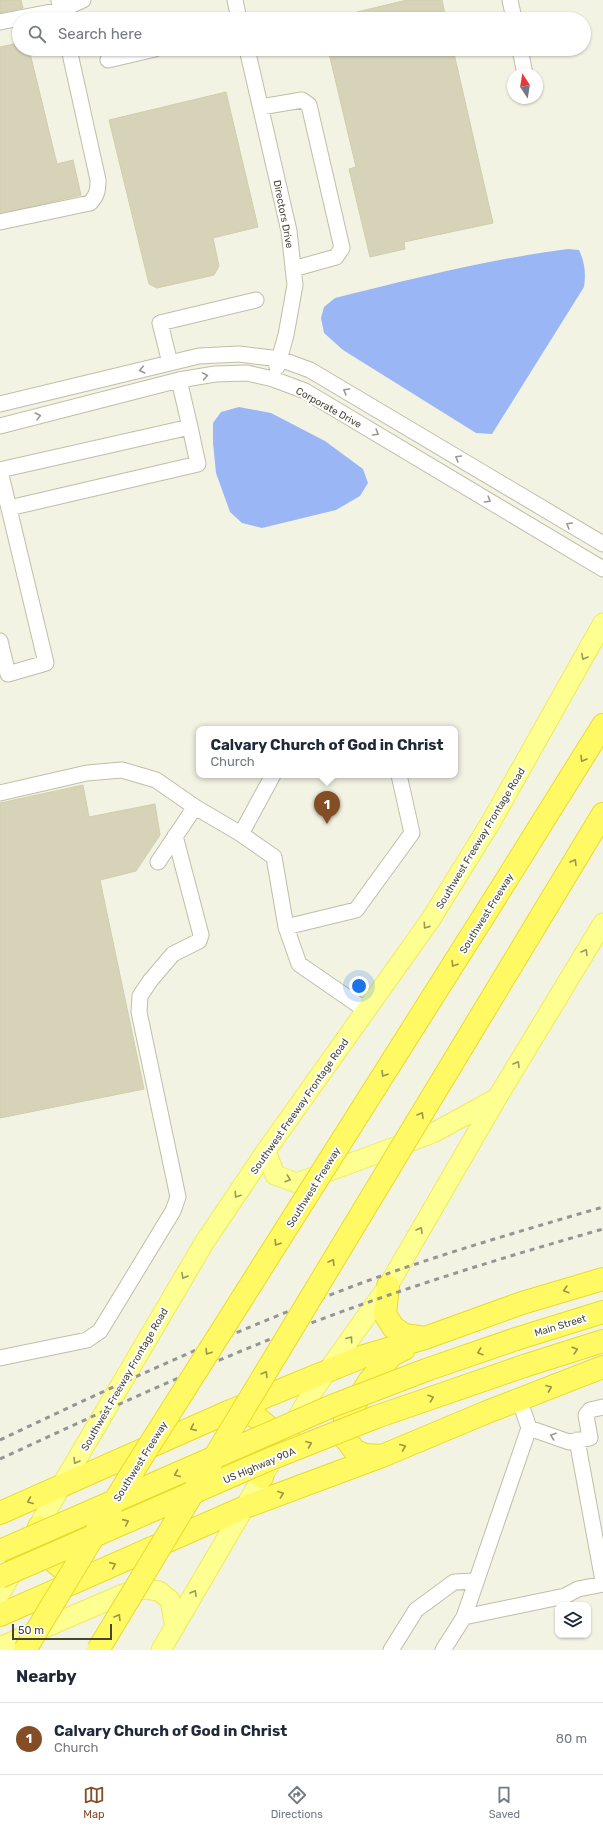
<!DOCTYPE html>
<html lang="en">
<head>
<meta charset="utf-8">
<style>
  :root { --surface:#fff; --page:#f2f2f3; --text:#1f2937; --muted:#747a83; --line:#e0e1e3; --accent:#844d25 }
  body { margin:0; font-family:Rubik,sans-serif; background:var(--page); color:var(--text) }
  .controls { position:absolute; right:12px; bottom:12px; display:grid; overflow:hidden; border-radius:8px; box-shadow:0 1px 3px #0004 }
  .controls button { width:36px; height:36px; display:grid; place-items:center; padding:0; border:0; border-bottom:1px solid var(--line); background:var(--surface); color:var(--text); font:20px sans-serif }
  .compass { position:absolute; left:507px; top:68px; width:36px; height:36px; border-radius:50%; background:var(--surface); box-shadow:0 1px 3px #0004; rotate:348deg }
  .scale { position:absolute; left:12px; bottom:10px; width:100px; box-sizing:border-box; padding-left:4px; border:2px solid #464433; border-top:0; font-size:11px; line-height:14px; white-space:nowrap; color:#464433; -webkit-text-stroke:3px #fff; paint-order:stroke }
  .you { position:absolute; left:359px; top:986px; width:14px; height:14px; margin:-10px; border:3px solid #fff; border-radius:50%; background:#1a73e8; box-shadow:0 0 0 6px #1a73e833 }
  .badge { display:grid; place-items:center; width:26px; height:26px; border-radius:50%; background:var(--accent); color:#fff; font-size:13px; font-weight:700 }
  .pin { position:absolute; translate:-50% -33px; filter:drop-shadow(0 1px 2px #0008) }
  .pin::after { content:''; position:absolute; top:21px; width:14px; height:12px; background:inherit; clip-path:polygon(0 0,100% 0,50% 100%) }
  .popup { position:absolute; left:196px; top:726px; width:262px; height:52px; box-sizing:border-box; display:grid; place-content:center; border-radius:8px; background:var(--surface); filter:drop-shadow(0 1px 3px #0005); font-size:13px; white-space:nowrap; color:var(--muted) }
  .popup b { font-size:15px; color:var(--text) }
  .popup::after { content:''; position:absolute; left:50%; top:100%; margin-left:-8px; border:8px solid transparent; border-top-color:var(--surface) }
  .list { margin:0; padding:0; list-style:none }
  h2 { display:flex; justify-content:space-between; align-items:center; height:52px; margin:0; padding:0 16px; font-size:17px }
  h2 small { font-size:13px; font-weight:400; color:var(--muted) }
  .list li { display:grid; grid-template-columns:26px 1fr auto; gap:12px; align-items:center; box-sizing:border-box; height:72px; padding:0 16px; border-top:1px solid var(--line) }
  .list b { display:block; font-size:15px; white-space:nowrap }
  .list p { margin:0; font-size:13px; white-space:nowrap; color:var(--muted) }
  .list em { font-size:13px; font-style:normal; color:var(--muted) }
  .icon { flex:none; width:22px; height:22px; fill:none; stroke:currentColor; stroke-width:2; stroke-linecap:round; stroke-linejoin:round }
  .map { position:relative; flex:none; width:603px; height:1650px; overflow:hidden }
  .search { position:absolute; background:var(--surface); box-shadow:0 1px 3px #0004; left:12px; right:12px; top:12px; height:44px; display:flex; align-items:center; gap:10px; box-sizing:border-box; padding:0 14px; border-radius:22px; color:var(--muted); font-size:15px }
  .sheet { height:124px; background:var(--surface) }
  nav { display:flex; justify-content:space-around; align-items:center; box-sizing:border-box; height:56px; border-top:1px solid var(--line); background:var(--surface); font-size:11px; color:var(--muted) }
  nav a { display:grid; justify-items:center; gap:2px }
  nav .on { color:var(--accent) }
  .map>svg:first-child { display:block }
  .water { fill:#9bb6f5 }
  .building { fill:#d6d3b9; stroke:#d1ceab }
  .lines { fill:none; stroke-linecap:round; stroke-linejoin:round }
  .minor-casing { stroke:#bfbea6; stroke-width:17 }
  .major-casing { stroke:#ecec59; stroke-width:21 }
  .highway-casing { stroke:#e9db29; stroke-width:24 }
  .minor { stroke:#fff; stroke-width:15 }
  .major { stroke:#feff91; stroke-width:19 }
  .highway { stroke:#fff963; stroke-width:22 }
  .rail { stroke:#959595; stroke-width:3; stroke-dasharray:5 5; stroke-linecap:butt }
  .highway-bridge-casing { stroke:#e9db29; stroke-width:24; stroke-linecap:butt }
  .highway-bridge { stroke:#fff963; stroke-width:22 }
  .oneway { stroke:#99988f }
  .oneway2 { stroke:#99985d }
  .oneway3 { stroke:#999549 }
  .labels { text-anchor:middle; stroke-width:4; stroke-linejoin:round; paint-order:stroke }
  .street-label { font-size:10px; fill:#464433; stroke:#fff }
</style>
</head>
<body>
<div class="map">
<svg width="603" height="1650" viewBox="0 0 603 1650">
  <rect width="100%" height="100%" fill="#f3f3e4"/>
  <path class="water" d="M568,249l11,1c6,13 7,23 5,37l-92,147 -16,-1 -133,-83 -19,-17 -3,-15 3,-11 11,-9c77,-19 154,-39 233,-49z
    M239,407l32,6 54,28 38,28 5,14 -8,13 -24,14 -74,18 -20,-5 -12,-11 -14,-39 -3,-30v-20l8,-11z"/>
  <path class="building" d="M0,0h21l2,8 -23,5z
    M407,0h35l4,19h-118z
    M19,43v6h10l28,115 16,-4 8,35 -81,19v-167z
    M328,49h125l40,174 -89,19 1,7 -35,8 -21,-88 7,-2z
    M226,92l32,135 -45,11 6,28 -5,9 -57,13 -8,-4 -40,-164z
    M83,785l6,32 66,-13 5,31 -24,36 -36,9 44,209 -144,29v-315z"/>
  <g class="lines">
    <g class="minor-casing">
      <path id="minor" d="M235,0l4,19
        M510,0l4,19
        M59,1l2,9 22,-10
        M0,22l61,-12 2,9
        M247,49l42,182 6,54 -9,50 -9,32
        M520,49l5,25
        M108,60l47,-11
        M261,107l41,-7 7,5 33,143 -6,9 -43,12
        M0,222l90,-19c7,-7 8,-13 8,-23l-29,-131
        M170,363l-10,-40 96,-23
        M179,380l11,47
        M0,404l199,-48 40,-2 41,5 30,11 293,174
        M0,426l179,-46 36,-6 32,-1 26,6 32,12 298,178
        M0,470l190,-43 8,37 -189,44
        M0,471l46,192 -38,11 -8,-33
        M0,793l87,-20 35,-3 34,10 39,27 46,27 33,23 12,70 13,37 68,47
        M241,834l32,-59
        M158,862l37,-55
        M286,927l70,-17 56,-77 -13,-58
        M0,1358l87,-18 13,-9 73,-120 5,-14 -39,-185 1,-16 10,-15 23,-27 26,-13 2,-6 -26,-99
        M529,1428l40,14 21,-4 -4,-23 4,-5 13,-3
        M577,1440l26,141
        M464,1617l101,-21 13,-7 25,-5
        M391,1650l25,-40 38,-28 22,-1
        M443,1650l21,-33 65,-189 -10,-29"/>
    </g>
    <g class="major-casing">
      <path id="major" d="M266,1151l9,24 22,8 136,-50 64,-35
        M0,1594l60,-106 144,-245 62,-92 165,-232 60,-97 112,-199
        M0,1647l123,-53 22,-5 14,2 11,9 5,27
        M161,1650l150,-256 77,-108 109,-188 106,-175"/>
    </g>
    <g class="highway-casing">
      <path id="highway" d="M497,895l106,-170
        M554,895l49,-81
        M388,1286l-3,28 8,13 11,8 21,3
        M516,1339l87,-27
        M524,1366l79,-25
        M229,1412l25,3 13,11 2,20 -7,31
        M382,1456l-17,-1 -10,-4 -10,-13v-19l25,-39 22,-25 12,-6
        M0,1513l228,-101 136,-56 61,-18 97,-35 81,-24
        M39,1527c9,32 13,39 45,51
        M0,1615l245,-108 137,-51 105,-44 116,-45"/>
    </g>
    <use href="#minor" class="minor"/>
    <use href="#major" class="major"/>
    <use href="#highway" class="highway"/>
    <path class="rail" d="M0,1440c120,-57 242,-113 367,-159 77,-28 157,-51 236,-74
      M0,1459c115,-53 230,-107 349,-150 84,-30 169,-56 254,-80"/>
    <g class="highway-bridge-casing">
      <path id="highway-bridge" d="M0,1551l332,-145 94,-36 90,-31
        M0,1577l270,-118 106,-42 148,-51
        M25,1650l103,-171 369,-584
        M98,1650l456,-755"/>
    </g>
    <use href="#highway-bridge" class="highway-bridge"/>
  </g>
  <defs><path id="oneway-chevron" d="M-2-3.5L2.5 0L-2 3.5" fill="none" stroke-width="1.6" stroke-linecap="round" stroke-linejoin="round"/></defs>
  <g class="oneway">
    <use href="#oneway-chevron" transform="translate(142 370) rotate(167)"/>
    <use href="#oneway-chevron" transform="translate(205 376) rotate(-10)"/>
    <use href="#oneway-chevron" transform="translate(346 391) rotate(-149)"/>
    <use href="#oneway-chevron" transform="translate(38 416) rotate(-14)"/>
    <use href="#oneway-chevron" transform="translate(376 433) rotate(31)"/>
    <use href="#oneway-chevron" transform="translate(458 458) rotate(-149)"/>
    <use href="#oneway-chevron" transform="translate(488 500) rotate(31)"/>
    <use href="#oneway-chevron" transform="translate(569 525) rotate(-150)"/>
    <use href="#oneway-chevron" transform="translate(553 1436) rotate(-161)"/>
  </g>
  <g class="oneway2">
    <use href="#oneway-chevron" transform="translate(584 657) rotate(119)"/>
    <use href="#oneway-chevron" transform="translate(426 926) rotate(125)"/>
    <use href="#oneway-chevron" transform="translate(585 952) rotate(-59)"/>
    <use href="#oneway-chevron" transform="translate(517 1064) rotate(-59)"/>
    <use href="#oneway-chevron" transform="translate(288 1179) rotate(19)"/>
    <use href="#oneway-chevron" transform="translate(237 1195) rotate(124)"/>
    <use href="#oneway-chevron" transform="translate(420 1230) rotate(-60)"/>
    <use href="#oneway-chevron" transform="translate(184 1276) rotate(120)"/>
    <use href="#oneway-chevron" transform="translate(350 1339) rotate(-54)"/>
    <use href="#oneway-chevron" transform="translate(76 1461) rotate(121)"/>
    <use href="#oneway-chevron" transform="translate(194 1593) rotate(-60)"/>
  </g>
  <g class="oneway3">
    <use href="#oneway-chevron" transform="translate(583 759) rotate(121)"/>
    <use href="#oneway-chevron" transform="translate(574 862) rotate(-59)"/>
    <use href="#oneway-chevron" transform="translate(454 964) rotate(122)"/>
    <use href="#oneway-chevron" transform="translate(384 1074) rotate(122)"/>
    <use href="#oneway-chevron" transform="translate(421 1115) rotate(-59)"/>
    <use href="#oneway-chevron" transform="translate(277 1243) rotate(122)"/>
    <use href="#oneway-chevron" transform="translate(332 1262) rotate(-59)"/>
    <use href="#oneway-chevron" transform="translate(566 1290) rotate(163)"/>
    <use href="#oneway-chevron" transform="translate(575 1350) rotate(-17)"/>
    <use href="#oneway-chevron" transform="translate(208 1352) rotate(122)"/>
    <use href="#oneway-chevron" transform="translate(480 1352) rotate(161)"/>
    <use href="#oneway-chevron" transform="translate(265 1374) rotate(-59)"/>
    <use href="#oneway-chevron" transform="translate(549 1388) rotate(-21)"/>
    <use href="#oneway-chevron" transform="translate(431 1398) rotate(-19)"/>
    <use href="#oneway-chevron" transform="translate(193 1428) rotate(156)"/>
    <use href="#oneway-chevron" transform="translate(309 1444) rotate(-22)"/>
    <use href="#oneway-chevron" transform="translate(403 1447) rotate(-23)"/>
    <use href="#oneway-chevron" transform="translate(177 1474) rotate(157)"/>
    <use href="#oneway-chevron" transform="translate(281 1494) rotate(-20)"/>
    <use href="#oneway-chevron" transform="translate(30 1501) rotate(157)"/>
    <use href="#oneway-chevron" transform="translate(126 1522) rotate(-24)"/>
    <use href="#oneway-chevron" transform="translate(113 1565) rotate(-24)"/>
    <use href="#oneway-chevron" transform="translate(118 1617) rotate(-59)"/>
  </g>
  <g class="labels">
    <g class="street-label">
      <text transform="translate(284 214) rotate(79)" y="4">Directors Drive</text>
      <text transform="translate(329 407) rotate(29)" y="4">Corporate Drive</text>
      <text transform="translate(480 838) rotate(-59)" y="4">Southwest Freeway Frontage Road</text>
      <text transform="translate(486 913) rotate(-58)" y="4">Southwest Freeway</text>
      <text transform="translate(299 1106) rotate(-55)" y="4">Southwest Freeway Frontage Road</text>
      <text transform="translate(313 1187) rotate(-58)" y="4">Southwest Freeway</text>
      <text transform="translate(560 1325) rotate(-17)" y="4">Main Street</text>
      <text transform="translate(124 1379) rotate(-60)" y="4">Southwest Freeway Frontage Road</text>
      <text transform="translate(140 1461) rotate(-58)" y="4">Southwest Freeway</text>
      <text transform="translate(259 1465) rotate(-23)" y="4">US Highway 90A</text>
    </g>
  </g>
</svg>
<div class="controls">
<button><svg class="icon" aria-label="layers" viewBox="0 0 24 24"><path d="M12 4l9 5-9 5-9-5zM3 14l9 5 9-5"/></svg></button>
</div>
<svg class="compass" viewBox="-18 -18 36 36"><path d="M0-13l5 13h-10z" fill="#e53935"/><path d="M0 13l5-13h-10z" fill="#747a83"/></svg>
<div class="scale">50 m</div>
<div class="you"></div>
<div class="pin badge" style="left:327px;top:824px">1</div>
<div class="popup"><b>Calvary Church of God in Christ</b>Church</div>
<div class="search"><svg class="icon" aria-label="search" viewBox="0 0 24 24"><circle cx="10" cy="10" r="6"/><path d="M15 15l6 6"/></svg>Search here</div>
</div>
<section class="sheet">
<h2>Nearby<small></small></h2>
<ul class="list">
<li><span class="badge">1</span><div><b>Calvary Church of God in Christ</b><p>Church</p></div><em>80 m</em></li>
</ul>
</section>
<nav>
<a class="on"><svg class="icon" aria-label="map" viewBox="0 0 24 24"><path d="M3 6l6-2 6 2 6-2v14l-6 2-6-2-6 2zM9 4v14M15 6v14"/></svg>Map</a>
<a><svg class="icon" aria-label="directions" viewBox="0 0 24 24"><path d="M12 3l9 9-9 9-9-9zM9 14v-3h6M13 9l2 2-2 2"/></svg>Directions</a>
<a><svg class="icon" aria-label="saved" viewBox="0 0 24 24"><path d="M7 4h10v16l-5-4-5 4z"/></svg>Saved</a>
</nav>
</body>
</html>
